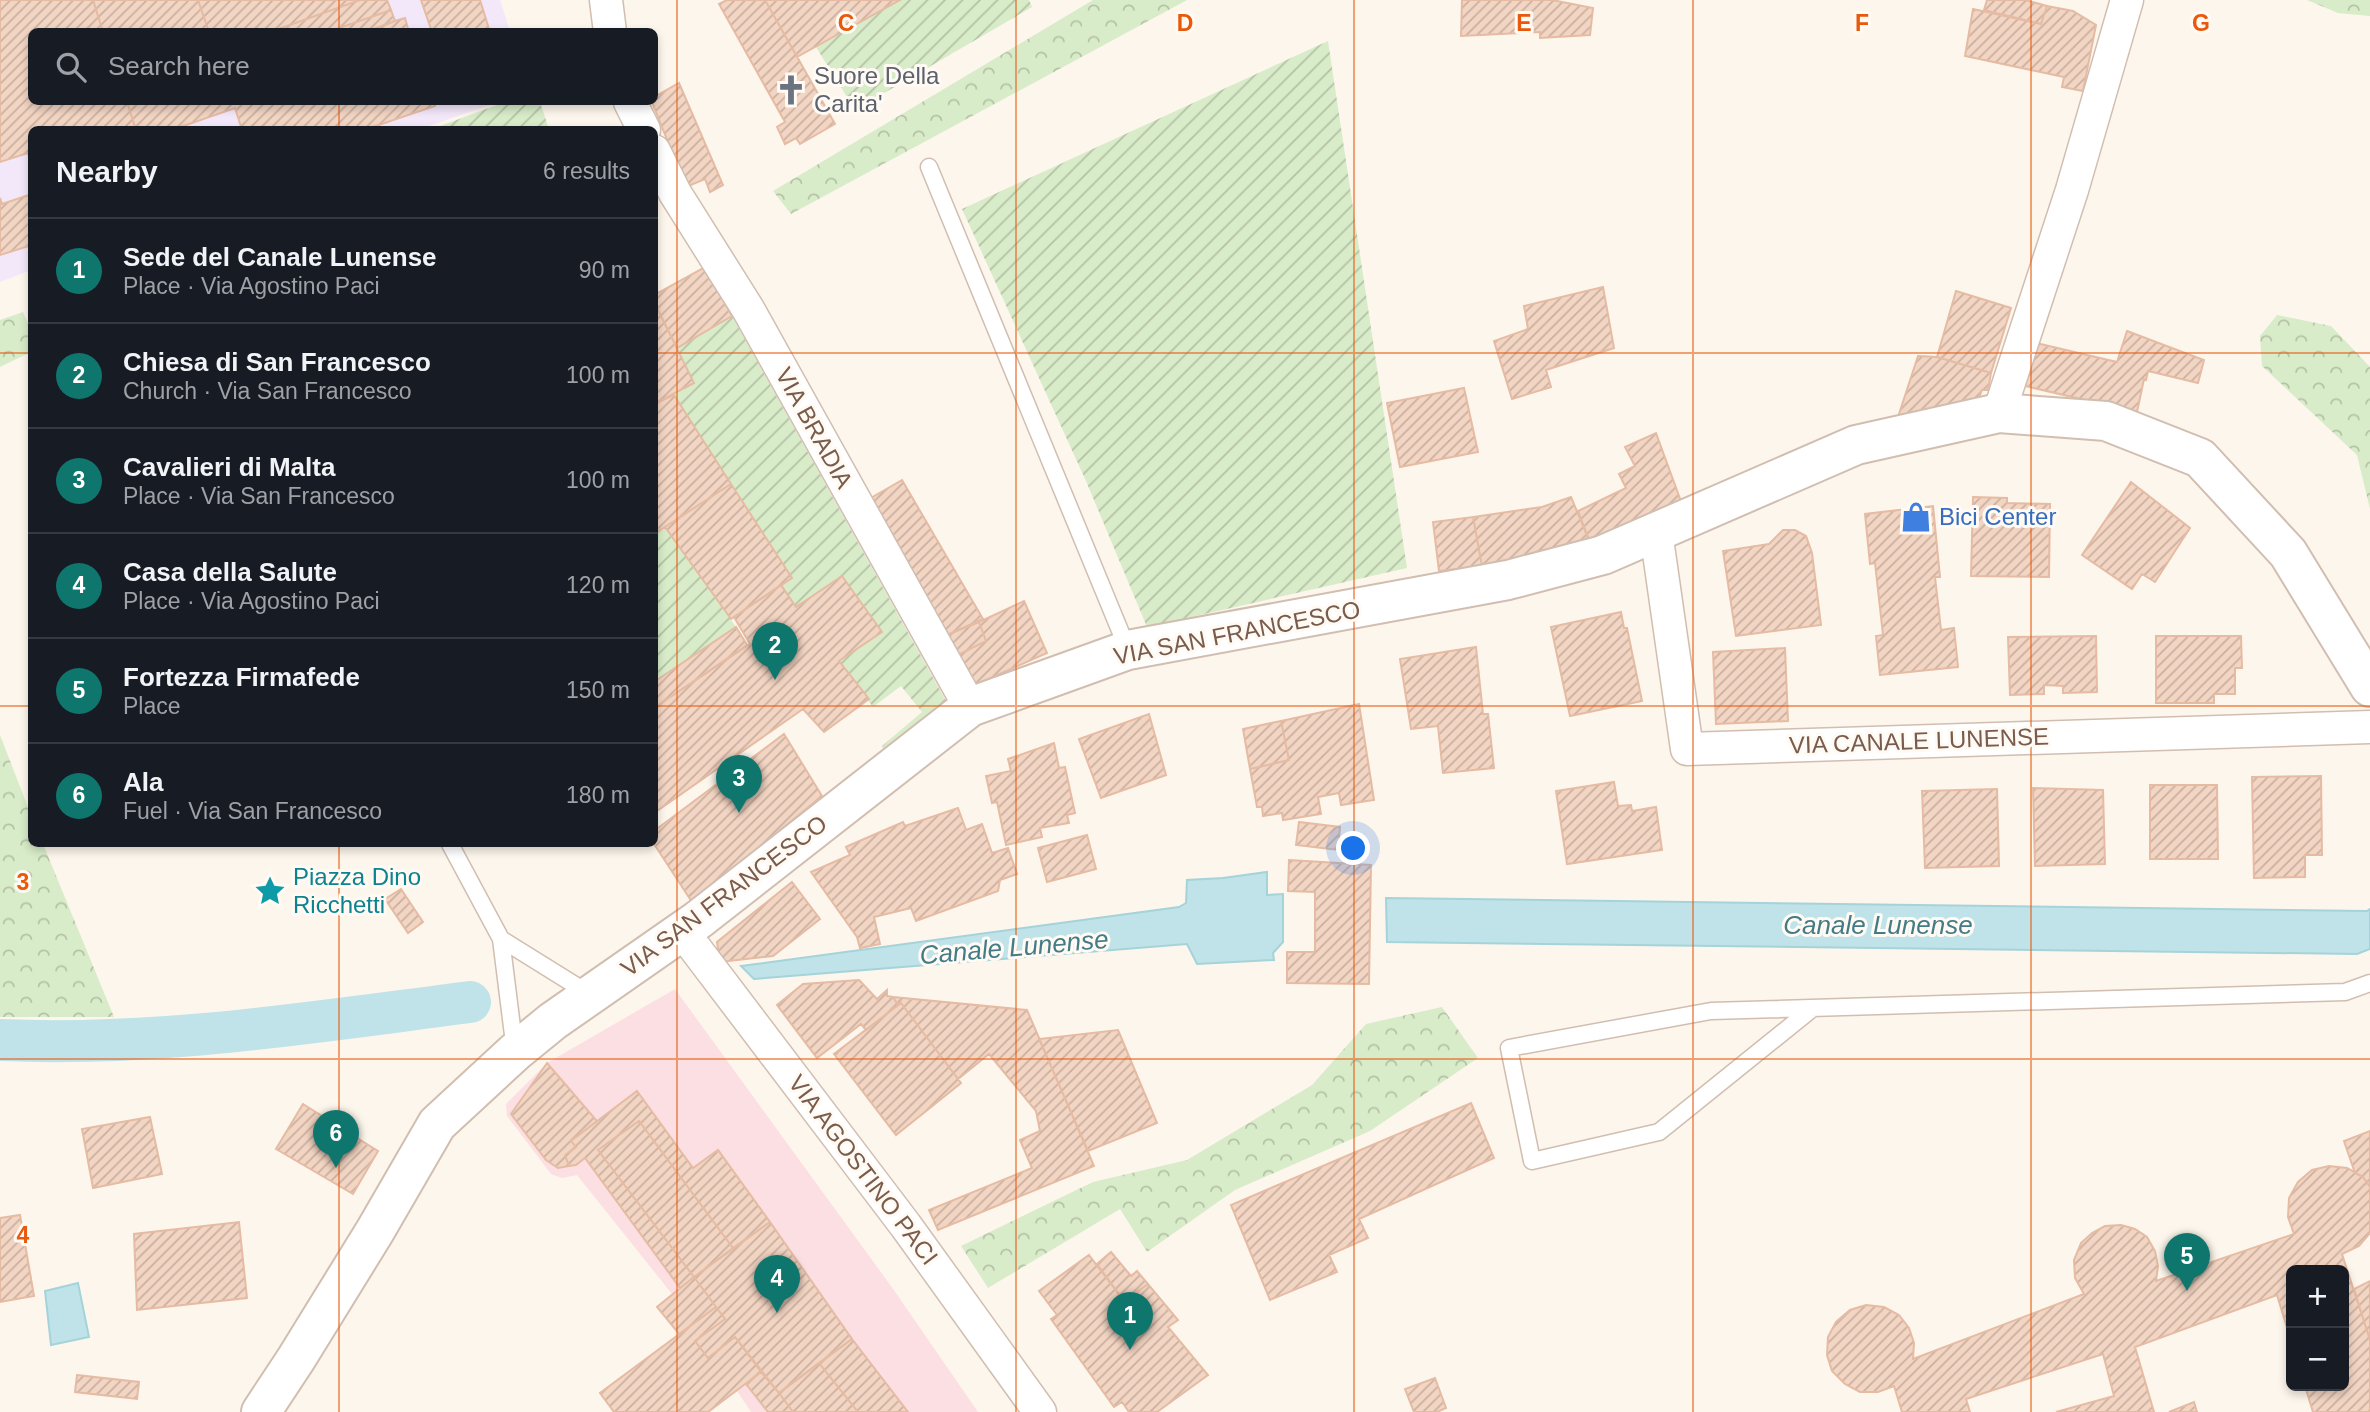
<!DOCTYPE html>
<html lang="en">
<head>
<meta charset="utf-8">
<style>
  :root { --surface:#171b24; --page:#20242c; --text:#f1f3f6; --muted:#9ea1a6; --line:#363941; --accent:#0f766e }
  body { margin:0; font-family:Arial,sans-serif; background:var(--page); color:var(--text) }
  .controls { position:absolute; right:21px; bottom:21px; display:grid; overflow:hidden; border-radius:10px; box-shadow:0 4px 10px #0003 }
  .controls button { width:63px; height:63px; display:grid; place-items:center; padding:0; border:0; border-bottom:2px solid var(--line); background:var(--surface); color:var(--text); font:35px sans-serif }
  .you { position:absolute; left:1354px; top:849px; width:24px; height:24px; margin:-18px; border:5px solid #fff; border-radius:50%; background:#1a73e8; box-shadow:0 0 0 10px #1a73e833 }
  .badge { display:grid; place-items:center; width:46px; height:46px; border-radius:50%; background:var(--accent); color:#fff; font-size:23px; font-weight:700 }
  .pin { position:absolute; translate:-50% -58px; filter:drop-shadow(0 2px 4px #0008) }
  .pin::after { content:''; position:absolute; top:37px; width:24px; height:21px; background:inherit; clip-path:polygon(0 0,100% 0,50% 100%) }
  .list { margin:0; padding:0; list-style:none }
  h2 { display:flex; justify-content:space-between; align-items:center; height:91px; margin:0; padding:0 28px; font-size:30px }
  h2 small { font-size:23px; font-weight:400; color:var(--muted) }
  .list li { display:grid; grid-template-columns:46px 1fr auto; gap:21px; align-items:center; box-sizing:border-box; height:105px; padding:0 28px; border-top:2px solid var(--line) }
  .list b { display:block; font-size:26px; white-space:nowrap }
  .list p { margin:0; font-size:23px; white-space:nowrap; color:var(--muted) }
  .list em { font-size:23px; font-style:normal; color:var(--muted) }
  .icon { flex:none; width:38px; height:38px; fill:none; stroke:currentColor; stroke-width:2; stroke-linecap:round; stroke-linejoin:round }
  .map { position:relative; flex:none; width:2370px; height:1412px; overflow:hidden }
  .search { position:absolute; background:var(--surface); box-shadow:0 4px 10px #0003; left:28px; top:28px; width:630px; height:77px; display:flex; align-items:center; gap:18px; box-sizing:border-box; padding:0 24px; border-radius:10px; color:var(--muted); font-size:26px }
  .panel { position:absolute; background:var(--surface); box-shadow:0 4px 10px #0003; left:28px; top:126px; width:630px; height:721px; border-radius:10px }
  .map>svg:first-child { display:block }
  .education { fill:#f3e8fa }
  .medical { fill:#fbdfe3 }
  .forest { fill:url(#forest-crowns) }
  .garden { fill:url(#garden-furrows) }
  .water { fill:#bfe3e8; stroke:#a5d3da; stroke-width:2 }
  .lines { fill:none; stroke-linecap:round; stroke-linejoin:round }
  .canal { stroke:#bfe3e8; stroke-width:42 }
  .building { fill:url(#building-hatch); stroke:#e6bba3; stroke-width:2 }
  .service-casing { stroke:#d1beb0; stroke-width:19 }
  .minor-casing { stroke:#d1beb0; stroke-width:35 }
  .tertiary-casing { stroke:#d1beb0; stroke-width:42 }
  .service { stroke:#fff; stroke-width:16 }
  .minor { stroke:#fff; stroke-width:32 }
  .tertiary { stroke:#fff; stroke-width:38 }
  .grid { fill:none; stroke:#e8590c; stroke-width:2; stroke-opacity:0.55 }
  .labels { text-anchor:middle; stroke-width:6; stroke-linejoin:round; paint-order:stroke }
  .worship-label { font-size:24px; fill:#5b616d; stroke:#fffaf3; text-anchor:start }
  .street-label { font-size:24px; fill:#7a5c4d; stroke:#fffaf3 }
  .shop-label { font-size:24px; fill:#366cbe; stroke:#fffaf3; text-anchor:start }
  .culture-label { font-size:24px; fill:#0d838f; stroke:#fffaf3; text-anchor:start }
  .water-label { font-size:26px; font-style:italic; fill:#437c86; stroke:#fffaf3 }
  .grid-label { font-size:23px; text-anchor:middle; font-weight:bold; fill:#e8590c; stroke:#fffaf3; stroke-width:6; stroke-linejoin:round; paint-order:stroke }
</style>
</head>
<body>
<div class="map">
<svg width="2370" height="1412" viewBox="0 0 2370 1412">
  <defs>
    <pattern id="forest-crowns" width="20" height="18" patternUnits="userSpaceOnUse" patternTransform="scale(1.75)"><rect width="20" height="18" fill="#d8ecc9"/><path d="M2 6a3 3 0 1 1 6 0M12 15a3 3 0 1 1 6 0" fill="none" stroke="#b4c2a5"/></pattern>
    <pattern id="garden-furrows" width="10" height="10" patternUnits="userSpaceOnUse" patternTransform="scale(1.75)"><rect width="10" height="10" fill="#d8ecc9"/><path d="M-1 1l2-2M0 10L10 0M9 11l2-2" fill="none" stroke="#b4c2a5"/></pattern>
    <pattern id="building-hatch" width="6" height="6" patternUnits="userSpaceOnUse" patternTransform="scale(1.75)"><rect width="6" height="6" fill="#f3d5c3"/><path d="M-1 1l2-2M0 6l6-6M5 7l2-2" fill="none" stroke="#cab0a1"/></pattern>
  </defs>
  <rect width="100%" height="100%" fill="#fdf6ec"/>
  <path class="education" d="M0,0h500l10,31 -478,1v70h466l-78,27 -388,1 -1,140 -31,12z"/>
  <path class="medical" d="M675,989l216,297 87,126h-227l-79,-118 -95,-119 -15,3 -11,-4 -44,-58 -1,-12 41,-41z"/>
  <path class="forest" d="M1093,0h94l-396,214 -18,-23z
    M2307,0h63v16l-32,-3z
    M23,312l8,18v22l-31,15v-47z
    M2277,315l54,11 39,41v142l-13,-54 -95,-89 -2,-30z
    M0,735l31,80 1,29h11l71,173h-114z
    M1442,1007l36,51 -108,73 -135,59 -88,62 -27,-43 -132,79 -27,-42 132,-64 94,-22 125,-75 54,-61z"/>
  <path class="garden" d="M900,0h129l3,7 -177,103 -39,-63z
    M1328,41l79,527 -260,59 -61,-146 -124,-272z
    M505,102h35l9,27h-117z
    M732,316l219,394 -64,50 -5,-14 40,-34 -21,-26 -28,21 -34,-46 42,-30 -39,-55 -46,31 -15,-22 11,-8 -118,-182 20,-12 -17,-35z
    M665,527l71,100 -81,55v-148z"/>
  <path class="water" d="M1267,872v23l16,-1v48l-10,11 1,7 -77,4 -10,-20 -433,35 -13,-13 438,-59 7,-4 1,-23 36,-2z
    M1386,898l981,13 3,-2v40l-13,5 -970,-12z
    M78,1283l11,54 -38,8 -6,-54z"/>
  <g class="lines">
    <path class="canal" d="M0,1040c158,7 313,-18 470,-38"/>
  </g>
  <path class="building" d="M0,0h93l10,32h-71v70h95l9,28h-104v36l-4,-13 -28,9z
    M93,0h105l11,32h-106z
    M198,0h162l-90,32h-61z
    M360,0h27l4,10 -63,22h-58z
    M421,0h59l10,32h-58z
    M727,0h38l70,124 -35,20 -4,-6 -11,6 -8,-17 8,-5 -66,-118z
    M765,0h135l-103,57z
    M1462,0h90l41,8 -3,27 -50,3v-6l-79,4z
    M1987,0h38l22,6 -6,18 -57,-14z
    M2047,6l26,5 23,14 -13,66 -21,-4 2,-10 -99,-21 8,-47 68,15z
    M391,10l4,11 -29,11h-38z
    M405,18l4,14h-43l29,-11z
    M679,83l44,102 -13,7 -5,-13 -19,8 -34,-85h2v-5z
    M127,102h306l2,4 -71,24h-122l-7,-22 -63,22h-36z
    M32,194v51l-32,10v-57l2,6z
    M705,267l27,49 -55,32 -23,-46v-7z
    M1603,287l11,61 -68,22 5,17 -39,12 -18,-58 34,-12 -4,-23z
    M1956,291l55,17 -20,65 -54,-16z
    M654,302l40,81 -40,21z
    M2127,331l77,29 -6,23 -50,-12 -2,9 -2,-1 -7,33 -112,-26 7,-44 85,20z
    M1918,356l19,1 54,16 -3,17h-6l-6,15 -78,12z
    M1464,388l14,64 -78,15 -13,-64z
    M674,395l57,89 -77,50v-130z
    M1656,433l27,74 -92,38 -13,-34 48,-23 -7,-14 16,-8 -10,-19z
    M902,480l81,139 -36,16 -78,-136z
    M2131,482l59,46 -35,54 -13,-8 -10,15 -50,-34z
    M731,484l61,94 -61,41 -66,-92z
    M1571,497l20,48 -109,21 -9,-49 69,-10z
    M1973,497l34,1v5l43,1 -1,73 -78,-1z
    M1933,506l7,71h-5l6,53 13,-2 4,39 -78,8 -4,-39 7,-1 -8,-72 -5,1 -5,-50z
    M1473,517l9,49 -43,5 -6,-49z
    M1783,530h12l11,6 6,17 9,72 -85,11 -13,-85 46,-7z
    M842,576l40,56 -43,29 30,38 -45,33 -21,-23 -149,104v-105l96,-64 -16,-27 47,-32 15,22z
    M1024,601l23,52 -72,32 -17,-30 28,-14 -7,-19z
    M1621,612l3,16h3l15,73 -72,15 -19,-89z
    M979,622l7,19 -28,14 -11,-20z
    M736,627l11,18 -93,63v-26z
    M2096,636l1,56 -34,1v-7l-19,-1v9l-34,1 -2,-58z
    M2156,636h85l1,32h-7v26h-21v9h-58z
    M1476,647l7,67h5l6,54 -51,5 -5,-47 -27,3 -11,-70z
    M1785,648l3,73 -72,3 -3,-72z
    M1359,704l15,96 -33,5 -2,-12 -21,4 3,17 -38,6 -1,-7 -19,3 -1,-9h-5l-7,-38 39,-9 -8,-39z
    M1149,714l17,61 -65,23 -22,-59z
    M1281,721l8,39 -39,9 -7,-40z
    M784,734l38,62 -130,106 -38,-58v-13z
    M1054,743l5,25 6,-1 10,46 -8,2 2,8 -29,5 2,9 -36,8 -9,-43 -5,1 -6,-27 25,-5 -3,-12z
    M2321,776l1,79h-17v22l-51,1 -2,-101z
    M1614,782l4,24 13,-1 1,6 24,-4 6,43 -95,14 -11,-73z
    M2150,785h67l1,74h-68z
    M2033,788l70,2 2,74 -70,2z
    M1997,789l2,77 -74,2 -3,-77z
    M958,808l8,22 16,-6 10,29 16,-5 9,26 -17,6 -2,11 -82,30 -5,-13 -37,9 6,27 -20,4 -3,-11 -46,-65 39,-17 -4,-8 2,-1 55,-24 2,4z
    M1299,822l41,5 -2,23 -42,-5z
    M1087,835l9,34 -49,13 -9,-34z
    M1289,860l82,5 -2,119 -82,-1v-31h28v-60l-27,-1z
    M792,882l28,37 -47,37 -53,6 -3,-20z
    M401,889l22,33 -15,11 -23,-34z
    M859,980l18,19 10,-9v6l6,1 5,8 -32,25 -5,-6 -44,34 -40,-53 26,-21z
    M893,997l134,13 67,156 -156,64 -9,-20 103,-42 -12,-28 20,-9 -4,-20 -47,-57 -31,25 -57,-76 -3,2z
    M901,1003l60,80 -65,52 -62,-81z
    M1118,1030l39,93 -69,28 -49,-112z
    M547,1063l50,58 -26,20 5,6 -11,8 4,11 -11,2 -12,-8 -35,-46z
    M637,1091l56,77 25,-18 52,72 -37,26 -94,-127 -41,29 96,127 -14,11 -95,-130 -9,7 -7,1 -4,-11 11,-8 -5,-6z
    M1471,1103l23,55 -135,61 9,19 -39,17 8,17 -67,28 -39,-95z
    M303,1104l75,47 -25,43 -77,-45z
    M150,1117l12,57 -69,14 -11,-59z
    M639,1121l94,127 -39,29 -96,-127z
    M2370,1131v56l-7,-10 -8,-4 -11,-32z
    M2329,1166l18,2 16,9 7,10v46l-11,13 -17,8 28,86v72h-57l-8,-26h39v-116h-53v71l-14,-46 -142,52 19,65h-98l58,-16 -11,-42 -137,45 4,13h-68l-8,-26 -16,6h-18l-15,-8 -13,-13 -5,-16 1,-18 8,-15 14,-12 16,-5 18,2 15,8 10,13 5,15 -1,16 171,-65 -9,-16 -1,-18 7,-17 11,-10 13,-7 16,-1 14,4 12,8 8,14 3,15 -2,15 138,-47 -6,-17 1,-19 9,-16 14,-12z
    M20,1215l14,81 -34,6v-84z
    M239,1222l8,76 -110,12 -3,-76z
    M770,1222l82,117 -73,54 -44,-56 -27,21 -13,-17 30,-22 -31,-42z
    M1111,1252l20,24 6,-5 11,13 -24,17 -27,-37z
    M1089,1255l35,46 24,-17 30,36 -10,7 40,48 -51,37h-28l-7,-10 -8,5 -63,-88 6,-4 -18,-24z
    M694,1277l22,30 -37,27 -22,-27z
    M2370,1281v59l-16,-51z
    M716,1307l9,12 -30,22 13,17 27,-21 26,35 -53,40h-94l-14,-19z
    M852,1339l56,73h-50l-39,-49z
    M819,1363l39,49h-65l-14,-19z
    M761,1372l18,21 14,19h-25l-22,-28z
    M77,1375l62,7 -2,17 -62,-7z
    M1435,1378l11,30 -9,4h-23l-9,-23z
    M2194,1402l3,10h-28z"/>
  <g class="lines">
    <g class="service-casing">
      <path id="service" d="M929,167l199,483
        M450,844l51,95 14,112
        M501,939l90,56
        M1813,1008l-154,124 -127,29 -23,-113 202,-37 634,-19 25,-9"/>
    </g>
    <g class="minor-casing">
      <path id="minor" d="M606,0l4,32
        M630,102l14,28
        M654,151l21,42 73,116 222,398
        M1999,413l73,-223 55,-190
        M1656,532l31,217 683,-22
        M682,931l224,295 134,186"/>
    </g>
    <g class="tertiary-casing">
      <path id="tertiary" d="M261,1412l35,-53 79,-128 62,-107 78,-72 38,-31 145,-101 272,-213 158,-57 380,-70 95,-25 253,-110 143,-32 107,8 94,37 88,95 82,134"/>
    </g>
    <use href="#service" class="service"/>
    <use href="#minor" class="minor"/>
    <use href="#tertiary" class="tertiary"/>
  </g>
  <path class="grid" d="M339,0v32M677,0v1412M1016,0v1412M1354,0v1412M1693,0v1412M2031,0v1412M339,102v28M0,353h32M654,353h1716M0,706h32M654,706h1716M339,844v568M0,1059h2370"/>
  <defs>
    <g id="church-bare" transform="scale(2.415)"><path d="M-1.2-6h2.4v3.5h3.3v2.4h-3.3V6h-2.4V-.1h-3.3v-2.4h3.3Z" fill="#6b7280" stroke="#fffaf3" stroke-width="2.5" paint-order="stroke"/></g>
    <g id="shop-bare" transform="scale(2.415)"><path d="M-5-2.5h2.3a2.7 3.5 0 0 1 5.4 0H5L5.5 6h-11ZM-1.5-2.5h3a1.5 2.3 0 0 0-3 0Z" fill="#3f7fe0" stroke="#fffaf3" stroke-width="2.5" paint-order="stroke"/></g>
    <g id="sight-bare" transform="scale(2.415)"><path d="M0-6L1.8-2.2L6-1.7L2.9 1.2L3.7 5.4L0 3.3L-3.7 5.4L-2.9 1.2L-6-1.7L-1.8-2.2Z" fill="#0f9aa8" stroke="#fffaf3" stroke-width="2.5" paint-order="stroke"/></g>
  </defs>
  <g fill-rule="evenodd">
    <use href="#church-bare" x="791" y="90"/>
    <use href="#shop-bare" x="1916" y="517"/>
    <use href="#sight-bare" x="270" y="891"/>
  </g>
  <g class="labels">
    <g class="worship-label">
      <text x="814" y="84">Suore Della<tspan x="814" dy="28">Carita'</tspan></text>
    </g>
    <g class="street-label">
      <text transform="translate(814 428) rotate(61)" y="8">VIA BRADIA</text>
      <text transform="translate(1237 633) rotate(-11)" y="8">VIA SAN FRANCESCO</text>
      <text transform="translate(1919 741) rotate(-2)" y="8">VIA CANALE LUNENSE</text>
      <text transform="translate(724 896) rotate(-37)" y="8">VIA SAN FRANCESCO</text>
      <text transform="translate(863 1170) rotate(53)" y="8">VIA AGOSTINO PACI</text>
    </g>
    <g class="shop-label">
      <text x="1939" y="525">Bici Center</text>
    </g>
    <g class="culture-label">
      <text x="293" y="885">Piazza Dino<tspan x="293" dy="28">Ricchetti</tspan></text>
    </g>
    <g class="water-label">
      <text x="1878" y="934">Canale Lunense</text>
      <text transform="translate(1014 947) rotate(-5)" y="9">Canale Lunense</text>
    </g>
  </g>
  <g class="grid-label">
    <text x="846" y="31">C</text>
    <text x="1185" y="31">D</text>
    <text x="1524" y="31">E</text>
    <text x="1862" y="31">F</text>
    <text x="2201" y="31">G</text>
    <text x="23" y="890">3</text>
    <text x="23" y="1243">4</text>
  </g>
</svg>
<div class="controls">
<button>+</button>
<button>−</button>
</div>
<div class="you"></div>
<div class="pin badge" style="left:1130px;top:1350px">1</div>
<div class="pin badge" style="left:775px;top:680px">2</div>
<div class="pin badge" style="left:739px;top:813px">3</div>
<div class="pin badge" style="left:777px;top:1313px">4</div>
<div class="pin badge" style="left:2187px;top:1291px">5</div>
<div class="pin badge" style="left:336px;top:1168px">6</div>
<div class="search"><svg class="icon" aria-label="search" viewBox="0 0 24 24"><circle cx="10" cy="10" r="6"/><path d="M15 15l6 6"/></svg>Search here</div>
<section class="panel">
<h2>Nearby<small>6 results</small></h2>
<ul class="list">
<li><span class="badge">1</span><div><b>Sede del Canale Lunense</b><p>Place · Via Agostino Paci</p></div><em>90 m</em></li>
<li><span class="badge">2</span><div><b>Chiesa di San Francesco</b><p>Church · Via San Francesco</p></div><em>100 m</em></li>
<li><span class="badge">3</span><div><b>Cavalieri di Malta</b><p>Place · Via San Francesco</p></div><em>100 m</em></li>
<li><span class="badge">4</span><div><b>Casa della Salute</b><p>Place · Via Agostino Paci</p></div><em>120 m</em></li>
<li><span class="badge">5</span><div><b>Fortezza Firmafede</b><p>Place</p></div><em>150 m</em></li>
<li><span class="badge">6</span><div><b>Ala</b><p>Fuel · Via San Francesco</p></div><em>180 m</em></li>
</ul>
</section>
</div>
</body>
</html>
